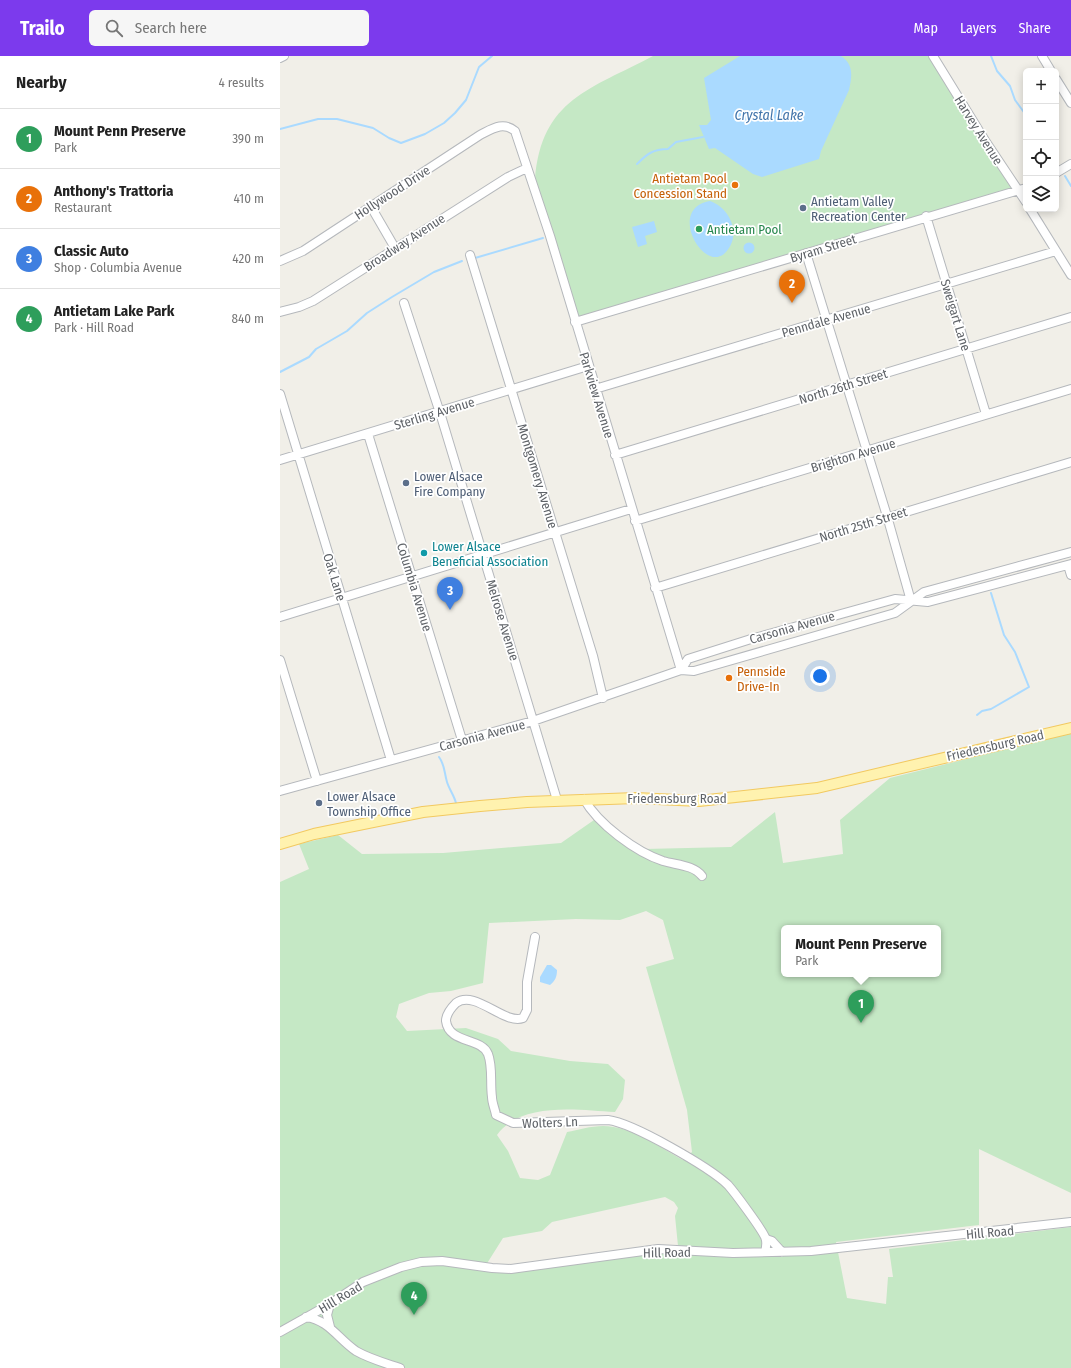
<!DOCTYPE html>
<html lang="en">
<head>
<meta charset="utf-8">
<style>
  :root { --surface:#fff; --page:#f6f6f6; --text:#222; --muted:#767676; --line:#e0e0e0; --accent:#7c3aed }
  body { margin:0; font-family:"Fira Sans Condensed",sans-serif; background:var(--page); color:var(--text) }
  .controls { position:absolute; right:12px; top:12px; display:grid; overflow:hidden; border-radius:6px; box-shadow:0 2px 10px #0003 }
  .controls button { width:36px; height:36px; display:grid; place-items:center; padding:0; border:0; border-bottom:1px solid var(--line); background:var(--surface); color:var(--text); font:20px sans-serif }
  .you { position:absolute; left:540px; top:620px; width:14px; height:14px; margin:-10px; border:3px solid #fff; border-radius:50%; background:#1a73e8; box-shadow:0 0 0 6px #1a73e833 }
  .badge { display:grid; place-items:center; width:26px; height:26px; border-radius:50%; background:var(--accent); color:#fff; font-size:13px; font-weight:700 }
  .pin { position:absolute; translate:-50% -33px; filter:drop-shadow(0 1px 2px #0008) }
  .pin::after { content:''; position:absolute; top:21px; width:14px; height:12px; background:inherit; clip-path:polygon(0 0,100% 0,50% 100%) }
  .popup { position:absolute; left:501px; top:869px; width:160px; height:52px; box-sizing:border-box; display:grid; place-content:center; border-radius:6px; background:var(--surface); filter:drop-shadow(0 1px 3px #0005); font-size:13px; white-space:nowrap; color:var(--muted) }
  .popup b { font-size:15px; color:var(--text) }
  .popup::after { content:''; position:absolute; left:50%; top:100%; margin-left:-8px; border:8px solid transparent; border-top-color:var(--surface) }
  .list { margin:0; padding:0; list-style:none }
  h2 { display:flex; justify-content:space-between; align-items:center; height:52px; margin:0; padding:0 16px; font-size:17px }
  h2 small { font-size:13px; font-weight:400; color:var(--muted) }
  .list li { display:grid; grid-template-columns:26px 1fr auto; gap:12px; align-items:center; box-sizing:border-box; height:60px; padding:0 16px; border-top:1px solid var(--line) }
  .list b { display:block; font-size:15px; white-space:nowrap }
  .list p { margin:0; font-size:13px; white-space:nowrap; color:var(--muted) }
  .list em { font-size:13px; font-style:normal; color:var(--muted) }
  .icon { flex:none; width:22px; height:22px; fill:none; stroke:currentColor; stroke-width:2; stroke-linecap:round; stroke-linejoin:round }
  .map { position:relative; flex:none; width:791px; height:1312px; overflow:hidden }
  header { display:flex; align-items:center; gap:24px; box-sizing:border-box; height:56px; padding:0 20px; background:var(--accent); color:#fff }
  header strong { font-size:19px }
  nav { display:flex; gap:22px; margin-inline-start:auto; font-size:14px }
  .search { width:280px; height:36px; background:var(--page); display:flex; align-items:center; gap:10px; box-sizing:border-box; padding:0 14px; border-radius:6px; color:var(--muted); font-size:15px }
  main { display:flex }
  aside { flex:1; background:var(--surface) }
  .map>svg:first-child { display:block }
  .green { fill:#c5e8c5; fill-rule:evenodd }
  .water { fill:#aadaff }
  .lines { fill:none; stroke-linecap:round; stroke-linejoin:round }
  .stream { stroke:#aadaff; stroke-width:2 }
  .minor-casing { stroke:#b5b8bc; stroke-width:10 }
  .major-casing { stroke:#f2c960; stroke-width:12 }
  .minor { stroke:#fff; stroke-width:8 }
  .major { stroke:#fff2af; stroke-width:10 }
  .food-dot { fill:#e8710a; stroke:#fff; stroke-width:1.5 }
  .service-dot { fill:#5c6f8a; stroke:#fff; stroke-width:1.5 }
  .leisure-dot { fill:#2e9e5b; stroke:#fff; stroke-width:1.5 }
  .culture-dot { fill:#0f9aa8; stroke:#fff; stroke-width:1.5 }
  .labels { text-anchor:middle; stroke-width:3.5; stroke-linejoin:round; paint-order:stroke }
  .street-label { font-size:13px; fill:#5f6368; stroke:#fff }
  .food-label { font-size:13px; fill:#c56008; stroke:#fff; text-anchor:end }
  .service-label { font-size:13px; fill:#4e5e75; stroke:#fff; text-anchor:start }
  .leisure-label { font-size:13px; fill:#27864d; stroke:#fff; text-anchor:start }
  .culture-label { font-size:13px; fill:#0d838f; stroke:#fff; text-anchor:start }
  .water-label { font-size:14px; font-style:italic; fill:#4174aa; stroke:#fff }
</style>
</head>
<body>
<header>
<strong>Trailo</strong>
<div class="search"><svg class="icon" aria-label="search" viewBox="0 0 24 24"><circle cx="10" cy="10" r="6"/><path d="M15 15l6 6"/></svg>Search here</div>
<nav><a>Map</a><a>Layers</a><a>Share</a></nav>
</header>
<main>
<aside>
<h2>Nearby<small>4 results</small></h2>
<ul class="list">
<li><span class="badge" style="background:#2e9e5b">1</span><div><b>Mount Penn Preserve</b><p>Park</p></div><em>390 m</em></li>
<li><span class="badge" style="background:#e8710a">2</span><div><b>Anthony's Trattoria</b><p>Restaurant</p></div><em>410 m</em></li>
<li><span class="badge" style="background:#3f7fe0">3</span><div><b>Classic Auto</b><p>Shop · Columbia Avenue</p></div><em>420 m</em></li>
<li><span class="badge" style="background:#2e9e5b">4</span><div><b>Antietam Lake Park</b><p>Park · Hill Road</p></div><em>840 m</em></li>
</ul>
</aside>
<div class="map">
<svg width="791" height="1312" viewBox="0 0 791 1312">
  <rect width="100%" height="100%" fill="#f1efe8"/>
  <path class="green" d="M373,0h281l85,135 -444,131 -40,-142c6,-81 56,-91 118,-124z
    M791,677v460l-92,-44v76l-143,17 11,56 39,6 2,-27h5l-4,-28 182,-22v141h-791v-486l29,-13 -10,-25 39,-9 24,19 81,-1 118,-10 33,-23 50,29 87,-2 44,-35 8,51 60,-9 -3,-34 50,-42zM366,855l17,9 11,39 -28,8 41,143 5,42 -9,8c-24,-13 -52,-34 -80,-34 -12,0 -25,4 -36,6l-17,43 -12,5 -18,-2 -12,-27 -11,-16c25,-34 81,-25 118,-23l8,-13 2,-19 -17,-16 -38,-3 -59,-10 -13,-12 -32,-11 -59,3 -11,-14 3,-13 30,-11 22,-2 32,-8 6,-60 87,-4 44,1zM504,872h154v46h-154zM385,1141l9,5 4,6 -3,8 3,30 -80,7 -87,13 -25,-1 17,-27 39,-7 10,-9z"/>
  <path class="water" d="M460,0h101c13,8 11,21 8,34l-28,61 -2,8 -57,18 -9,-3 -38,-26 -6,1 -10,-24h8l4,-5 -7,-42z
    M430,145c20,7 32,33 16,51 -22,24 -60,-44 -16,-51z
    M374,165l3,11 -12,4 2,8 -9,3 -6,-20z
    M463.5 192a5.5 5.5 0 1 1 11 0a5.5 5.5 0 1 1-11 0Z
    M267,909h4l6,5c0,7 -2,11 -7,15l-10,-3v-5z"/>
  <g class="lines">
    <path class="stream" d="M711,0l6,15 13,15 5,14 11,15
      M0,73l38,-10h19l36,9 16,10 12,5 24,-9 19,-11 11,-10 11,-13 13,-33 13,-11
      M776,107l2,3
      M357,108c10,-10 16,-15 31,-15l8,-7 27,-5
      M785,120l6,10
      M195,202l68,-20
      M0,316l29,-15 7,-8 31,-18 20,-18 25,-16 42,-25 28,-11
      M697,659l5,-4 9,-2 38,-22 -14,-35 -11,-17 -13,-42
      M159,701c6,8 5,15 8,25 2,7 7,13 9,21"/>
    <g class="minor-casing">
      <path id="minor" d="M653,0l53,86 40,60
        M762,0l9,15
        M0,2l4,-2
        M776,23l15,24
        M776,117l15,-9
        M90,149l25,43
        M750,153l41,66
        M646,160l60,198
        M526,197l81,263 24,85
        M190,199l123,401 10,42
        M0,205l23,-10 177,-116c12,-6 23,-14 35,-4l35,105 131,434
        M124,247l37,113 116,384
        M0,256l19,-5 14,-6 195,-124 19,-9
        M295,266l451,-134
        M315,333l461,-138
        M0,338l111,366
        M88,378l94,306
        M335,399l456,-138
        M0,404l308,-94
        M355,465l436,-132
        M788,509l3,10
        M375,532l416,-126
        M0,561l351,-108
        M0,604l37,121
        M401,614l7,-11 63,-20 144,-40 33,3 143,-38
        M0,735l253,-70 148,-51 13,1 201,-58 29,-21 147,-40
        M304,743c14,25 52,53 79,62 13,4 31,4 39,15
        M255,881l-8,45v28l-4,8c-19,7 -48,-29 -67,-15 -5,5 -10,11 -10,18 3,23 35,16 42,33 5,13 2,29 4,43 0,6 3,12 4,18l17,8 95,-3c25,3 101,47 120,65 7,8 33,43 37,52 2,4 1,11 0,15
        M486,1183l6,2 10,11
        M50,1248l-3,11 3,12
        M26,1261c23,3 32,22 50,34 14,8 29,12 44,17
        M0,1276l50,-28 33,-22 38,-15 20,-5 21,-1 50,7 19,1 147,-20 75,4 78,-2 260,-29"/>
    </g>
    <g class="major-casing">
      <path id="major" d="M0,788l34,-10 59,-12 50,-10 57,-6 47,-4 109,-4 63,3 118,-13 254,-60"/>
    </g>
    <use href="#minor" class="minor"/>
    <use href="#major" class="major"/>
  </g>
  <g class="food-dot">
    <circle cx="455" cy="129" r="4"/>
    <circle cx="449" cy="622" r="4"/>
  </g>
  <g class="service-dot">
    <circle cx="523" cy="152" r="4"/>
    <circle cx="126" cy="427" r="4"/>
    <circle cx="39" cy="747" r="4"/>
  </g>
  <circle class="leisure-dot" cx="419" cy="173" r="4"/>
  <circle class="culture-dot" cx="144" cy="497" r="4"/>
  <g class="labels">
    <g class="street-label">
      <text transform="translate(699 74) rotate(58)" y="5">Harvey Avenue</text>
      <text transform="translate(112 136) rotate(-33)" y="5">Hollywood Drive</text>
      <text transform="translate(124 186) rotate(-33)" y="5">Broadway Avenue</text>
      <text transform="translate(543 192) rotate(-17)" y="5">Byram Street</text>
      <text transform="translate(676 259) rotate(73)" y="5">Sweigart Lane</text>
      <text transform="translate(546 264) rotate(-16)" y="5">Penndale Avenue</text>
      <text transform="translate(563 330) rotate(-17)" y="5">North 26th Street</text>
      <text transform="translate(317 339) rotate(73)" y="5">Parkview Avenue</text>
      <text transform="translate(154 357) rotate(-17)" y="5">Sterling Avenue</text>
      <text transform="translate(573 399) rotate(-17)" y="5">Brighton Avenue</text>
      <text transform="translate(258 420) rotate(73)" y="5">Montgomery Avenue</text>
      <text transform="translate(583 468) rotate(-17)" y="5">North 25th Street</text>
      <text transform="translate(55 521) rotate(73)" y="5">Oak Lane</text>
      <text transform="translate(135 531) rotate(73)" y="5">Columbia Avenue</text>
      <text transform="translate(223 564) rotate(73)" y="5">Melrose Avenue</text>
      <text transform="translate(512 571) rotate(-16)" y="5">Carsonia Avenue</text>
      <text transform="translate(202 679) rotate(-15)" y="5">Carsonia Avenue</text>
      <text transform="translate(715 689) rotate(-13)" y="5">Friedensburg Road</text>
      <text x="397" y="747">Friedensburg Road</text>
      <text transform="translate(270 1066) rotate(-2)" y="5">Wolters Ln</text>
      <text transform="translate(710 1176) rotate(-5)" y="5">Hill Road</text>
      <text transform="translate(387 1196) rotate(-1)" y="5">Hill Road</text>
      <text transform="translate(60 1241) rotate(-31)" y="5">Hill Road</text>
    </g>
    <g class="food-label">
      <text x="447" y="127">Antietam Pool<tspan x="447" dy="15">Concession Stand</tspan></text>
      <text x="457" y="620" text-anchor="start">Pennside<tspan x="457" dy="15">Drive-In</tspan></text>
    </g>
    <g class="service-label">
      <text x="531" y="150">Antietam Valley<tspan x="531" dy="15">Recreation Center</tspan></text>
      <text x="134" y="425">Lower Alsace<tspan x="134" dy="15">Fire Company</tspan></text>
      <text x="47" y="745">Lower Alsace<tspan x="47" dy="15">Township Office</tspan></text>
    </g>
    <g class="leisure-label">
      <text x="427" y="178">Antietam Pool</text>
    </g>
    <g class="culture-label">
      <text x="152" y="495">Lower Alsace<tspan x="152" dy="15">Beneficial Association</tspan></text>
    </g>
    <g class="water-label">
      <text x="489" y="64">Crystal Lake</text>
    </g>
  </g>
</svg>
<div class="controls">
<button>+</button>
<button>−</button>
<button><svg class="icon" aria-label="locate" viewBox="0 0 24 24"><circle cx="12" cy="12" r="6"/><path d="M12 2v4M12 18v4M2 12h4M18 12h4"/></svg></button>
<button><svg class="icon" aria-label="layers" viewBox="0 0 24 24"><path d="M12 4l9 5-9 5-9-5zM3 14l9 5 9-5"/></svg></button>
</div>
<div class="you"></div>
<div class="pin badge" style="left:581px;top:967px;background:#2e9e5b">1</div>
<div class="popup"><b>Mount Penn Preserve</b>Park</div>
<div class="pin badge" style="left:512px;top:247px;background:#e8710a">2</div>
<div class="pin badge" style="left:170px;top:554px;background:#3f7fe0">3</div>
<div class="pin badge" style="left:134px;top:1259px;background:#2e9e5b">4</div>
</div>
</main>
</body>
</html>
